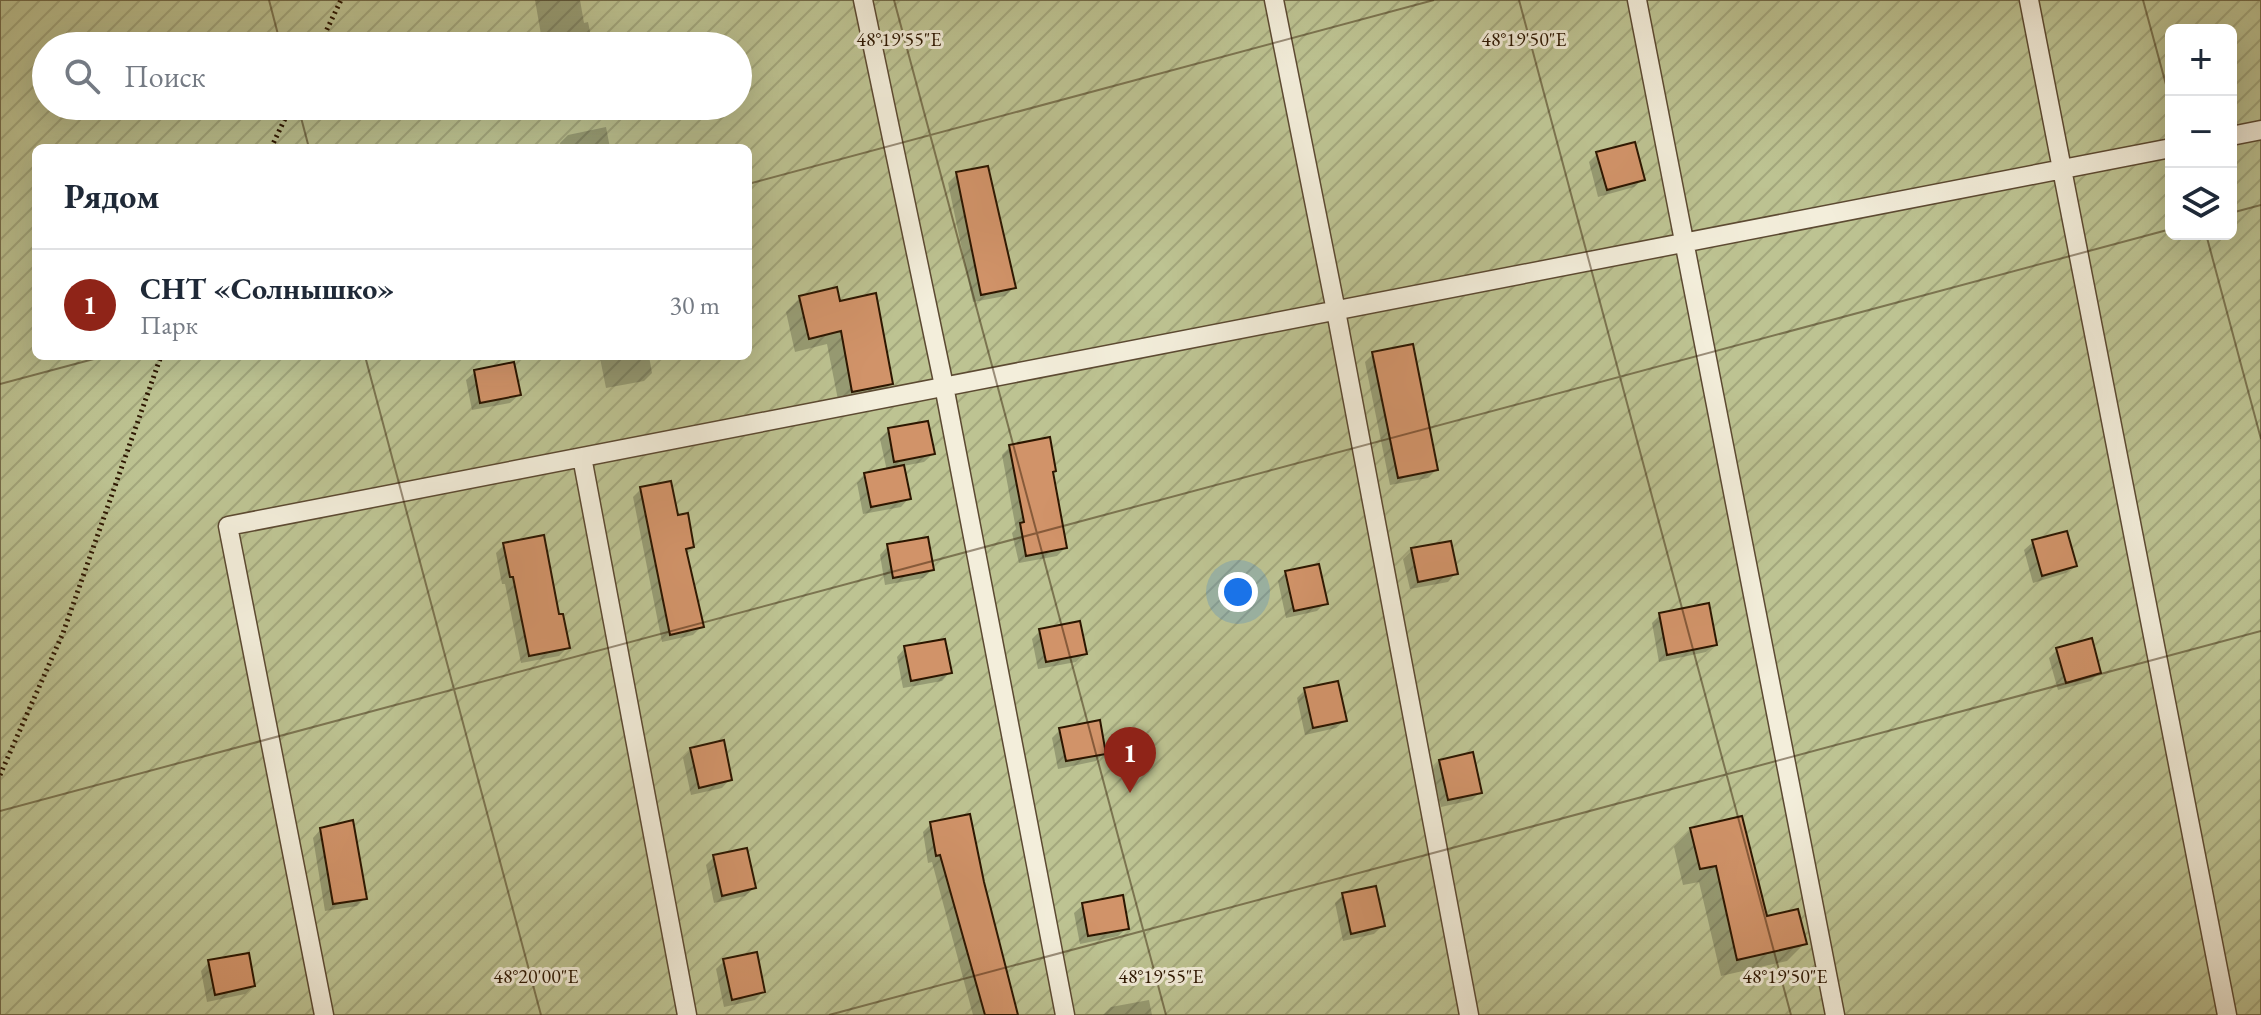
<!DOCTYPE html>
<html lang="ru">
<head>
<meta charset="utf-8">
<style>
  :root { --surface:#fff; --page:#f2f2f3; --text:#1f2937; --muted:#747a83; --line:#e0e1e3; --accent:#8f2418 }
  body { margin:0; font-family:"EB Garamond",serif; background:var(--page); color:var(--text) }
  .controls { position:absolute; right:24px; top:24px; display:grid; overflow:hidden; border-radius:12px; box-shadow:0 8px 32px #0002 }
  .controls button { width:72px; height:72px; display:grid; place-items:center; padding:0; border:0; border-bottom:2px solid var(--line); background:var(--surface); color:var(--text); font:40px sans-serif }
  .you { position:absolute; left:1238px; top:592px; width:28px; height:28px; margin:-20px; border:6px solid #fff; border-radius:50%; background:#1a73e8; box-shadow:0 0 0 12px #1a73e833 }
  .badge { display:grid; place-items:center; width:52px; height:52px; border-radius:50%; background:var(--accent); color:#fff; font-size:26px; font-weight:700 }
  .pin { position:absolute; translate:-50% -66px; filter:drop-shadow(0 2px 4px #0008) }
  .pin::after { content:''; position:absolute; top:42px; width:28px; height:24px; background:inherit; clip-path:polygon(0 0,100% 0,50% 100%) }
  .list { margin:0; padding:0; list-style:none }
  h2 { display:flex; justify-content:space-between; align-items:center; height:104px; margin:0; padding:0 32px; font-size:34px }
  h2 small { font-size:26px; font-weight:400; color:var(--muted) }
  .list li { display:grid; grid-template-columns:52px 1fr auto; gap:24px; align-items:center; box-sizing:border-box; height:112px; padding:0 32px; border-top:2px solid var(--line) }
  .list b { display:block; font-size:30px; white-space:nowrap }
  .list p { margin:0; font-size:26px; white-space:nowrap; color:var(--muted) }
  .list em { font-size:26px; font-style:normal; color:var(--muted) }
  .icon { flex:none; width:44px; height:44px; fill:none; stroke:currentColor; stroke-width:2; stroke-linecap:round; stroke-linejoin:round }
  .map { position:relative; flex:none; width:2261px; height:1015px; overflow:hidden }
  .search { position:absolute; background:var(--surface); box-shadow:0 8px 32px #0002; left:32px; top:32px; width:720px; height:88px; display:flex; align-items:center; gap:20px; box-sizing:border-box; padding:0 28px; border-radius:44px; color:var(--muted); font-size:30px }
  .panel { position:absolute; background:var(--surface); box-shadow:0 8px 32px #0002; left:32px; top:144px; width:720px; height:216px; border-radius:12px }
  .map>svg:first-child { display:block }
  .garden { fill:url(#garden-furrows); stroke:#746c49; stroke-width:2; fill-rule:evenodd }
  .shadow { fill:#0003 }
  .building { fill:#d19369; stroke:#2c1600; stroke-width:2 }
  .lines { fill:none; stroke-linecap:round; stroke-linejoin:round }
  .lane-casing { stroke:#5c4a32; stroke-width:21 }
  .path { stroke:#2c1600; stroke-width:5; stroke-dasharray:2 4; stroke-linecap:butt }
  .lane { stroke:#f3eedb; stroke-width:18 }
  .ticks { fill:none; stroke:#2c1600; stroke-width:2; stroke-opacity:0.45 }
  .ticks-label { font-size:20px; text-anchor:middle; fill:#2c1600; stroke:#f3eedb; stroke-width:6; stroke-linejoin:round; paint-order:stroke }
</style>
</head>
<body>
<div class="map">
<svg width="2261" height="1015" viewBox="0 0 2261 1015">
  <defs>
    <pattern id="garden-furrows" width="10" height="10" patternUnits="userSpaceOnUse" patternTransform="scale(2)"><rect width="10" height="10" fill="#bdc392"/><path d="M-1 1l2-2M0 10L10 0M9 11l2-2" fill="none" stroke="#a3a77c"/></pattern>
  </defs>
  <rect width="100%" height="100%" fill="#ede5c7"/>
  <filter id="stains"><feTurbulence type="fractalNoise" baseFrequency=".0025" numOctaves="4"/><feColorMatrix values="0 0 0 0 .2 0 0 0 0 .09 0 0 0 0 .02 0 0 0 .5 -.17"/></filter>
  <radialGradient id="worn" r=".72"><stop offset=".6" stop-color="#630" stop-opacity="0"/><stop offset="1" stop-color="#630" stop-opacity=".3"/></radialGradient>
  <path class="garden" d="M0,0h2261v1015h-2261zM2171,30h60v204h-60zM46,46h692v60h-692zM36,148h712v208h-712z"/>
  <path class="shadow" d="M535,0h45l4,23 4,-1 5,24h-50z
    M606,127l4,21h-49l-1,-5 8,-8z
    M1597,154l46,25 -9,8 -36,10 -9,-35z
    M957,174l56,114 -8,8 -32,6 -25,-119z
    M800,298l39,6 52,80 -14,14 -38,7 -12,-61 -32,8 -9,-40z
    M1373,354l63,116 -8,8 -38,7 -25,-123z
    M602,356h47l3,17 -8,8 -38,7 -6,-30z
    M475,372l44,23 -9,8 -38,7 -6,-30z
    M889,430l44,24 -9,8 -21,4 6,32 -8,9 -38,7 -6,-31 8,-8 22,-4 -7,-32z
    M1010,447l44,24 -3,3 14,74 -8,8 -38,7 -7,-30 4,-4 -14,-74z
    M641,489l36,28 15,29 -7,7 16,74 -8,8 -31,7 -29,-145z
    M2033,542l41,23 -8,8 -33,10 -9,-33z
    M504,545l54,72 10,30 -9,9 -38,7 -16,-79h-3l-6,-31z
    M888,546l44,24 -9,8 -38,7 -5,-30z
    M1412,550l44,23 -8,9 -38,7 -7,-30z
    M1286,572l39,31 -8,8 -31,7 -8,-37z
    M1660,615l55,29 -9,8 -47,10 -7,-39z
    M1040,631l44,23 -8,8 -38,7 -6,-30z
    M905,648l45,24 -8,9 -39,7 -6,-31z
    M2057,650l42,23 -8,8 -33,9 -9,-32z
    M1305,690l40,30 -9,8 -31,7 -8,-37z
    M1060,730l44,23 -8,8 -38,8 -6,-31z
    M691,750l39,29 -8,9 -31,7 -8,-37z
    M1440,761l40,31 -8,8 -31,7 -9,-37z
    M931,824l51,58 35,133h-44l-41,-153 -4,1 -5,-31z
    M321,829l44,69 -8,8 -32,5 -12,-73z
    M1691,830l75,88 38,26 -17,17 -66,15 -22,-94 -16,3 -9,-38z
    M714,857l40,31 -9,8 -31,7 -8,-38z
    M1343,895l39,31 -8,8 -31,7 -8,-38z
    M1083,905l44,23 -9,8 -38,8 -6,-31z
    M724,961l39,31 -8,8 -31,7 -8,-38z
    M209,962l44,24 -8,8 -38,8 -6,-31z
    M1149,1000l3,15h-49l8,-8z"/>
  <path class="building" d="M1635,142l10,38 -38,10 -11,-38z
    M988,166l28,122 -35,7 -25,-123z
    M837,287l3,14 36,-8 17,91 -41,8 -11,-61 -32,8 -10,-43z
    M1413,344l25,126 -40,8 -26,-126z
    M514,362l7,33 -41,8 -6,-33z
    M928,421l7,33 -41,8 -6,-34z
    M1050,437l6,34 -3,1 14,76 -41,8 -6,-33 4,-1 -15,-77z
    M904,465l7,34 -40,8 -7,-34z
    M671,481l7,34 10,-2 6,34 -8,2 18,78 -34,8 -30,-148z
    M2067,531l10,35 -35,10 -10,-36z
    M544,535l15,79h4l7,34 -41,8 -16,-79h-3l-7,-34z
    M928,537l6,33 -41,8 -6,-34z
    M1451,541l7,33 -40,8 -7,-34z
    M1319,564l9,40 -34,7 -9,-40z
    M1709,603l8,42 -50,10 -8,-42z
    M1080,621l7,33 -41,8 -7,-33z
    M2092,638l9,35 -35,10 -10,-35z
    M945,639l7,34 -41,8 -7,-35z
    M1338,681l9,40 -34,7 -9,-40z
    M1100,720l6,34 -40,7 -7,-33z
    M724,740l8,40 -33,8 -9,-40z
    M1473,752l9,41 -34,7 -9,-40z
    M970,814l14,68 34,133h-33l-45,-160 -4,1 -6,-34z
    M1742,816l25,100 31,-7 9,35 -70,16 -21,-94 -16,3 -10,-41z
    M353,820l14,79 -34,5 -13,-76z
    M747,848l9,40 -34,8 -9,-41z
    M1376,886l9,40 -34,8 -9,-41z
    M1123,895l6,34 -41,7 -6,-33z
    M757,952l8,40 -33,8 -9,-41z
    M249,953l6,33 -40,9 -7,-35z"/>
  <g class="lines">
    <g class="lane-casing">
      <path id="lane" d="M863,0l81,386 121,629
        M1274,0l62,311 133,704
        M1637,0l198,1015
        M2029,0l198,1015
        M2231,136l30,-6
        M582,457l105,558
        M324,1015l-96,-489 1943,-378"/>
    </g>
    <path class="path" d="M319,46l22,-46
      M271,148l20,-42
      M0,775l63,-142 98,-277"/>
    <use href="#lane" class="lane"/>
  </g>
  <path class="ticks" d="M269,0l12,46M894,0l272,1015M1519,0l272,1015M2143,0l28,103M298,106l11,42M748,184l686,-184M2231,213l30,-8M2206,234l55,205M365,356l176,659M0,384l105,-28M0,811l2171,-582M829,1015l1432,-384"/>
  <g class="ticks-label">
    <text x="899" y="46">48°19'55"E</text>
    <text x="1524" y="46">48°19'50"E</text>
    <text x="536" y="983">48°20'00"E</text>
    <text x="1161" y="983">48°19'55"E</text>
    <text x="1785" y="983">48°19'50"E</text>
  </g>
  <rect width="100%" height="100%" filter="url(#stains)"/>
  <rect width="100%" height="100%" fill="url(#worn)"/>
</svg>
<div class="controls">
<button>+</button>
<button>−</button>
<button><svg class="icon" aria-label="layers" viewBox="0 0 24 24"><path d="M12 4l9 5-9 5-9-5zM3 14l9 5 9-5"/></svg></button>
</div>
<div class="you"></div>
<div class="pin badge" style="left:1130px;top:793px">1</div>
<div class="search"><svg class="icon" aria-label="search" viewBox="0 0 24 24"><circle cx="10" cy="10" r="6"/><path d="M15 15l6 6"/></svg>Поиск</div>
<section class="panel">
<h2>Рядом<small></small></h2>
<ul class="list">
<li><span class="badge">1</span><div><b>СНТ «Солнышко»</b><p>Парк</p></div><em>30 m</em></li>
</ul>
</section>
</div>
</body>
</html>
